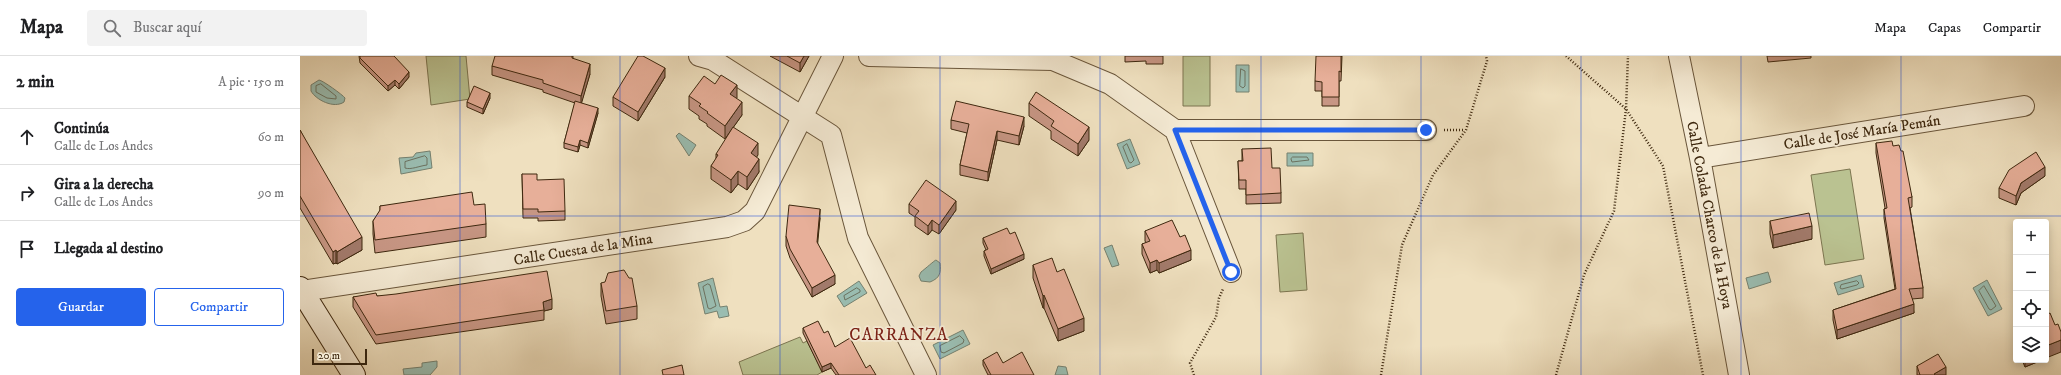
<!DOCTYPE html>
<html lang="es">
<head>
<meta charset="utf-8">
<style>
  :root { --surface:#fff; --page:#f2f2f2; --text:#202124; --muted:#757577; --line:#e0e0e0; --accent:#2563eb }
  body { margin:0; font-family:"IM FELL DW Pica",serif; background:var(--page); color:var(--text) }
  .controls { position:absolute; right:12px; bottom:12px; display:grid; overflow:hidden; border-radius:4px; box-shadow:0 2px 10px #0003 }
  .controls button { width:36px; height:36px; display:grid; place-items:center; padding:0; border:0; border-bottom:1px solid var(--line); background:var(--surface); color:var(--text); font:20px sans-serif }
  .scale { position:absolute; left:12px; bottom:10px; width:55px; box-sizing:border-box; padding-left:4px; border:2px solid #3e280f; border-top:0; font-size:11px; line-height:14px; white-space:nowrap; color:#3e280f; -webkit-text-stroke:3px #f5ebd5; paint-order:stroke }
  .stop { position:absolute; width:12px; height:12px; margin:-9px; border:3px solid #2563eb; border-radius:50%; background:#fff }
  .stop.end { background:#2563eb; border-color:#fff; box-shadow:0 1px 4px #0008 }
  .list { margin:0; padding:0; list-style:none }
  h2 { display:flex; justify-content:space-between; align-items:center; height:52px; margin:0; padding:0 16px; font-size:17px }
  h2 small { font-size:13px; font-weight:400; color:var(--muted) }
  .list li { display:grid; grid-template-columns:26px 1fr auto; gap:12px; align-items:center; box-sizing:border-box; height:56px; padding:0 16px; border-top:1px solid var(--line) }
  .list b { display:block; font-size:15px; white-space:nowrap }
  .list p { margin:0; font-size:13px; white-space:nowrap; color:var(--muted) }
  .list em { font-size:13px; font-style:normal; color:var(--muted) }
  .actions { display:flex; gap:8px; padding:12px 16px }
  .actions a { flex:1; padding:9px 0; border:1px solid var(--accent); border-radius:4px; text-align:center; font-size:14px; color:var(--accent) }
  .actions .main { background:var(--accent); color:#fff }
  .icon { flex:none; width:22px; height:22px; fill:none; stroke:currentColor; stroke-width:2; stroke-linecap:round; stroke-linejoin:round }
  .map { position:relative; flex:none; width:1761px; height:319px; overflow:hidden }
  header { display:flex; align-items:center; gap:24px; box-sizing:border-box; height:56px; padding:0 20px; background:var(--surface); border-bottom:1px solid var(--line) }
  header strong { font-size:19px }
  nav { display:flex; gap:22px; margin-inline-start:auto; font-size:14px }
  .search { width:280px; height:36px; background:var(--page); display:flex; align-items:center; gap:10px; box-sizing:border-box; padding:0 14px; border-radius:4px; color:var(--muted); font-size:15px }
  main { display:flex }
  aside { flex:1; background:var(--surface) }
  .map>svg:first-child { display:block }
  .green { fill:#bac291; stroke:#7c7550 }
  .water { fill:#9abdb1; stroke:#758170 }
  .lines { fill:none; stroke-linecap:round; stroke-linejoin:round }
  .shore { stroke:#6c7260; stroke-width:1 }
  .street-casing { stroke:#6a563b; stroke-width:22 }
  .secondary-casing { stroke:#3e280f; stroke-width:24 }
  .path { stroke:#3e280f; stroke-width:2.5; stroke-dasharray:1 2; stroke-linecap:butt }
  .street { stroke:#f5ebd5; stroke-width:20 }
  .secondary { stroke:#f5ebd5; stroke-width:22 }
  .wall { fill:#c79684; stroke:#3e280f }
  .shaded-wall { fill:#a27a6b; stroke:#3e280f }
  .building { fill:#e7af99; stroke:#3e280f }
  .route { stroke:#2563eb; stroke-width:5 }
  .grid { fill:none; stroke:#1d4ed8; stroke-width:1; stroke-opacity:0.55 }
  .labels { text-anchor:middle; stroke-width:3.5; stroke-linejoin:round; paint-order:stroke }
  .street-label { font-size:15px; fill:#3e280f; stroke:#f5ebd5 }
  .quarter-label { font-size:17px; letter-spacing:1px; fill:#7a1f14; stroke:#f5ebd5 }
</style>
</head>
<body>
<header>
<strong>Mapa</strong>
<div class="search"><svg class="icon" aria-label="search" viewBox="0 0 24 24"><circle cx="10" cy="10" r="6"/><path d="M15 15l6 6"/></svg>Buscar aquí</div>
<nav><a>Mapa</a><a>Capas</a><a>Compartir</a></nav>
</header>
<main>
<aside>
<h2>2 min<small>A pie · 150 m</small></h2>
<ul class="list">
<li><svg class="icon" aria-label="ahead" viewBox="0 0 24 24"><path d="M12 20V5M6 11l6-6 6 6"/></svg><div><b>Continúa</b><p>Calle de Los Andes</p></div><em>60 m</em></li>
<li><svg class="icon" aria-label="right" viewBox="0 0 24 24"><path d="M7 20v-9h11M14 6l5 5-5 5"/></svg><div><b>Gira a la derecha</b><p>Calle de Los Andes</p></div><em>90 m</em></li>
<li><svg class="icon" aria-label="arrive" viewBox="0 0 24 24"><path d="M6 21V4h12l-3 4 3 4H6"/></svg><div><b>Llegada al destino</b></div></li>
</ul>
<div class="actions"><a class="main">Guardar</a><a>Compartir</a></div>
</aside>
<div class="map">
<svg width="1761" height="319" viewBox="0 0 1761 319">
  <rect width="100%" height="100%" fill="#efe0bf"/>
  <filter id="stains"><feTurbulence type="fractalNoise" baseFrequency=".005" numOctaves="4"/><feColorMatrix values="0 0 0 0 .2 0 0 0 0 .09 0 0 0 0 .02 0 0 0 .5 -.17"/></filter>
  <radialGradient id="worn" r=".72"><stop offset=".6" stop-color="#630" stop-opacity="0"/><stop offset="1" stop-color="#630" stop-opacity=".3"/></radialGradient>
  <path class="green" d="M126,0h40l4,43 -39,6z
    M883,0h27v50h-27z
    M1550,113l14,90 -39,6 -14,-90z
    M1003,177l4,57 -27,2 -4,-57z
    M500,281l3,6 4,-2 15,31 -5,3h-74l-4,-13z"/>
  <path class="water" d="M936,9h13v27h-13z
    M19,24c3,0 24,15 26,18l-1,4c-10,7 -28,-2 -33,-11v-6z
    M379,77l17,12 -7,11 -13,-20z
    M830,83l10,25 -13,5 -10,-25z
    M130,95l2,17 -31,6 -2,-16 14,-1 3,-4z
    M987,97h26v13h-26z
    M812,189l7,20 -7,2 -8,-19z
    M636,204l4,3c1,10 0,15 -10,19l-9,-1 -2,-5 2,-4c4,-3 14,-12 15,-12z
    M1468,216l3,10 -22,7 -3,-11z
    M1561,219l3,12 -26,8 -4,-12z
    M413,222l7,29 7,-1 2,10 -10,2 -2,-7 -12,3 -7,-31z
    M1687,224l15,29 -14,7 -15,-28z
    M559,225l8,12 -23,14 -7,-11z
    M663,274l7,14 -30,15 -7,-14z
    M137,305v6l-7,8h-26l-1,-6 19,-2v-4z
    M758,310l8,1 2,8h-13z"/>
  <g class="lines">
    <path class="shore" d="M941,13l4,2v15l-2,2 -3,-2z
      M21,28l15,12v3l-9,-1 -11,-6v-6z
      M827,88l7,16 -3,3 -2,-1 -6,-15z
      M125,100l2,2v7c-8,1 -16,5 -22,3v-6z
      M993,101h14l2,3 -17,2 -1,-3z
      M1557,225l2,2 -2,2 -15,4 -2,-1 1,-3z
      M408,228l2,1 6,21 -6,3 -2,-1 -5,-21z
      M1684,230l12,20 -5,4 -2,-1 -10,-18z
      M557,232l3,2v2l-15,8 -1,-4z
      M660,280l4,4 -1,3 -19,10 -3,-1 -1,-6z"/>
    <g class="street-casing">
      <path id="street" d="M399,0l14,4 118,75 27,103 68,137
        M569,0l184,4 57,24 65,46h251
        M1379,0l21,102 39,217
        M875,74l56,142
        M1400,102l324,-52
        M2,235l425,-64 17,-6 11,-10 78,-155"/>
    </g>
    <g class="secondary-casing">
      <path id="secondary" d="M0,232l54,87"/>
    </g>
    <path class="path" d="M1266,0l60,53 37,57 40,209
      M1144,74h21
      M894,319l-4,-12 26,-46 3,-19 4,-9
      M1081,319l21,-130 31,-70 33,-45 21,-69 -1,-5
      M1256,319l28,-100 30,-64 12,-102 2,-53"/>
    <use href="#street" class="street"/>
    <use href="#secondary" class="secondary"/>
  </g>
  <path class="wall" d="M59,0h36h-1l15,21 -10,12 -4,-4 -7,6 -28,-28z
    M273,0v3l17,15 -9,29 17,10 -10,35 -8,-3 -2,7 -14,-4v-5l11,-40 -32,-11v-2l-51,-15v-9z
    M470,0h39l-9,16z
    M825,0h38v8h-17v-3l-21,1z
    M1042,0l-1,25h-2v25h-17v-15h-7v-10z
    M1467,0h44v2l-43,4z
    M365,21l-27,44 -25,-15v-9z
    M389,40l48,2 -1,1 6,16 -17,24 -18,-13v-2l-8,-5v-3l-10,-7z
    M190,42l-7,16 -16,-7v-5z
    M729,47l60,37 -11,16 -27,-17v-8l-22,-15z
    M651,64l73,6 -5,19 -22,-5 -9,41 -28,-6v-10l7,-32 -16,-4z
    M0,74l62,120 -25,14 -1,-1 -3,1 -33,-56z
    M1576,87l17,3 19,51v10l-2,1 13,80v10l-11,1 2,14 -77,26 -4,-19v-10l62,-21 -11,-71v-9l1,-1 -9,-55z
    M942,93l30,19 9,25v10l-35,1v-15h-7l-1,-28h4z
    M416,98l42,1 -2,2 3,15 -12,18 -9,-6 -7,9 -20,-14v-13l5,-7z
    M222,118l15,6 28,31v9l-27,1v-3h-15z
    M1745,120l-24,17 -5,12 -17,-7v-10z
    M609,148l47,6 -17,24 -7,-4 -4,5 -13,-9v-9l-6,-4z
    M174,149l12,19v13l-111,16 -2,-19v-13l7,-10v-5z
    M520,162l-3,25 18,41 -23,13 -22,-39 -4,-12v-10z
    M1470,165l42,18 -39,9 -3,-14z
    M845,175l35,6 11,23 -32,13 -2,-3 -7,3 -8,-19v-10l4,-1 -1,-2z
    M710,178l14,25 -33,15 -7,-18v-5l2,-1 -3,-7v-5z
    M733,209l24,7 27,59 -26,10 -14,-33h-1l-10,-30z
    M301,227l36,23v13l-31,5 -5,-28z
    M77,240l175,13 -8,2v9l-168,24 -23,-37v-10z
    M1716,271v17l-2,-4v-12z
    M503,272l21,5 11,14 41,28h-40l-5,-7 -9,4 -19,-39z
    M683,304l20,3 31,12h-46l-5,-10z
    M1722,304h20l-17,7z
    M1617,310l29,9h-29z"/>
  <path class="shaded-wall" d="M504,0h5l-9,16v-9z
    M290,8v10l-9,31v-9z
    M365,12v9l-27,44v-9z
    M109,16v5l-10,12v-5z
    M95,24v5l-7,6v-5z
    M437,29v13l-7,9v-13z
    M190,37v5l-7,16v-5z
    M442,46v13l-17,24v-13z
    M298,52v5l-10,35v-5z
    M724,61v9l-5,19v-9z
    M789,71v13l-11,16v-12z
    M697,75v9l-9,41v-9z
    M280,84v5l-2,7v-5z
    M458,87v12l-7,11v-13z
    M459,103v13l-12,18v-13z
    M1745,111v9l-24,17 -5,12v-9l5,-13z
    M438,115v13l-7,9v-13z
    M656,145v9l-17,24v-9z
    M520,153v9l-3,33v-9z
    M632,164v10l-4,5v-9z
    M1512,170v13l-39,9v-13z
    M62,181v13l-25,14v-12z
    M36,194v13l-3,1v-12z
    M891,194v10l-32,13v-10z
    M724,198v5l-33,15v-5z
    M857,204v10l-7,3v-10z
    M535,219v9l-23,13v-9z
    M744,239v13h-1v-12z
    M252,243v10l-8,2 -1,-9z
    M1614,248v9l-77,26v-9z
    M784,262v13l-26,10v-12z
    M1761,284v12l-15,6v-12z
    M1725,304h17l-17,7z
    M531,307v5l-9,4v-5z
    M1646,311v8h-12v-1z"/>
  <path class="building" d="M60,0h34l15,16 -10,12 -4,-4 -7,6 -28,-28z
    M195,0h77v2l18,6 -9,32 -38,-13v-3l-51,-14z
    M338,0h5l22,12 -27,44 -25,-15z
    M487,0h17l-4,7z
    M1016,0h25v16l-2,-1v26h-17v-15l-7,-1z
    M421,19l16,10 -7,9 12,8 -17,24 -18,-13 1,-1 -9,-6 2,-2 -12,-8 15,-20 11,8z
    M174,30l16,7 -7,16 -16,-7z
    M736,36l53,35 -11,17 -27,-18 3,-5 -25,-18z
    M275,45l23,7 -10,35 -8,-3 -2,7 -14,-4z
    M656,45l68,16 -5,19 -22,-5 -9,41 -28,-7 9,-41 -18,-4z
    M433,71l25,16 -7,10 8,6 -12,18 -9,-6 -7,9 -20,-14 7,-11 -2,-1z
    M0,74l62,107 -25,15 -1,-2 -3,2 -33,-56z
    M1592,85l1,5 6,-1 2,6h2l9,46 -4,1 15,90 -14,1 5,15 -77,26 -4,-20 63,-21 -12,-80 3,-1 -11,-65z
    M971,92l1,20h8l1,25 -35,2v-15h-7l-1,-19h5l-1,-12z
    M1736,96l9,15 -24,16 -5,13 -17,-8 10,-18z
    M222,118h15v6l27,-1 1,32 -27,1v-3h-15z
    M626,124l30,21 -17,24 -7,-5 -4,6 -13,-10 4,-5 -10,-7z
    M172,136l2,13 11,-1 1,20 -111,16 -2,-19 7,-11v-4z
    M489,149l31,4 -3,33 18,33 -23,13 -22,-39 -4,-13z
    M1509,157l3,13 -39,9 -3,-14z
    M872,164l8,17 5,-2 6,15 -32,13 -2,-3 -7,3 -8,-19 8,-3 -5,-10z
    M707,172l3,6 5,-2 9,22 -33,15 -7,-18 4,-2 -5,-11z
    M752,202l5,14 7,-3 20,49 -26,11 -14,-34 -1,1 -10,-31z
    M324,214l5,8h3l5,28 -31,5 -5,-28 4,-1 3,-9z
    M247,215l5,28 -9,3 1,8 -168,25 -23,-38 23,-4 1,3 19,-2z
    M1750,257l5,12 3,-1 3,8v8l-15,6v-31z
    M518,265l6,12 4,-2 7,16 15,-9 16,30 4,-3 6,10h-37l-8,-12 -9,4 -19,-39z
    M697,296l6,11 19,-11 12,23h-43l-8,-15z
    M1638,298l8,13 -12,7 1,1h-15l-3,-9z
    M382,309l2,10h-21l-1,-5z"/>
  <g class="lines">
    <path class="route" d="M931,216l-56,-142h251"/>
  </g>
  <path class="grid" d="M160,0v319M320,0v319M480,0v319M640,0v319M800,0v319M961,0v319M1121,0v319M1281,0v319M1441,0v319M1601,0v319M0,160h1761"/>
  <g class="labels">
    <g class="street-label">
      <text transform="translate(1562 76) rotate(-9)" y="5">Calle de José María Pemán</text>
      <text transform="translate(1410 159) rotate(79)" y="5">Calle Colada Charco de la Hoya</text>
      <text transform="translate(283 193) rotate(-9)" y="5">Calle Cuesta de la Mina</text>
    </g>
    <g class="quarter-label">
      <text x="599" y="284">CARRANZA</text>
    </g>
  </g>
  <rect width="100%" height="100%" filter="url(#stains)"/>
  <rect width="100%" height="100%" fill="url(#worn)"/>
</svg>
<div class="controls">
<button>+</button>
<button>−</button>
<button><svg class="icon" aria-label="locate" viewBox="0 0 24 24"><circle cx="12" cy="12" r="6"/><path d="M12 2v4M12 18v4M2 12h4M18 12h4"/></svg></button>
<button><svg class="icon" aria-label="layers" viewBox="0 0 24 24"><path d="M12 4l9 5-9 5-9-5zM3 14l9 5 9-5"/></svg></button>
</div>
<div class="scale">20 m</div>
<div class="stop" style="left:931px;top:216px"></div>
<div class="stop end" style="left:1126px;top:74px"></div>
</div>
</main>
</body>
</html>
